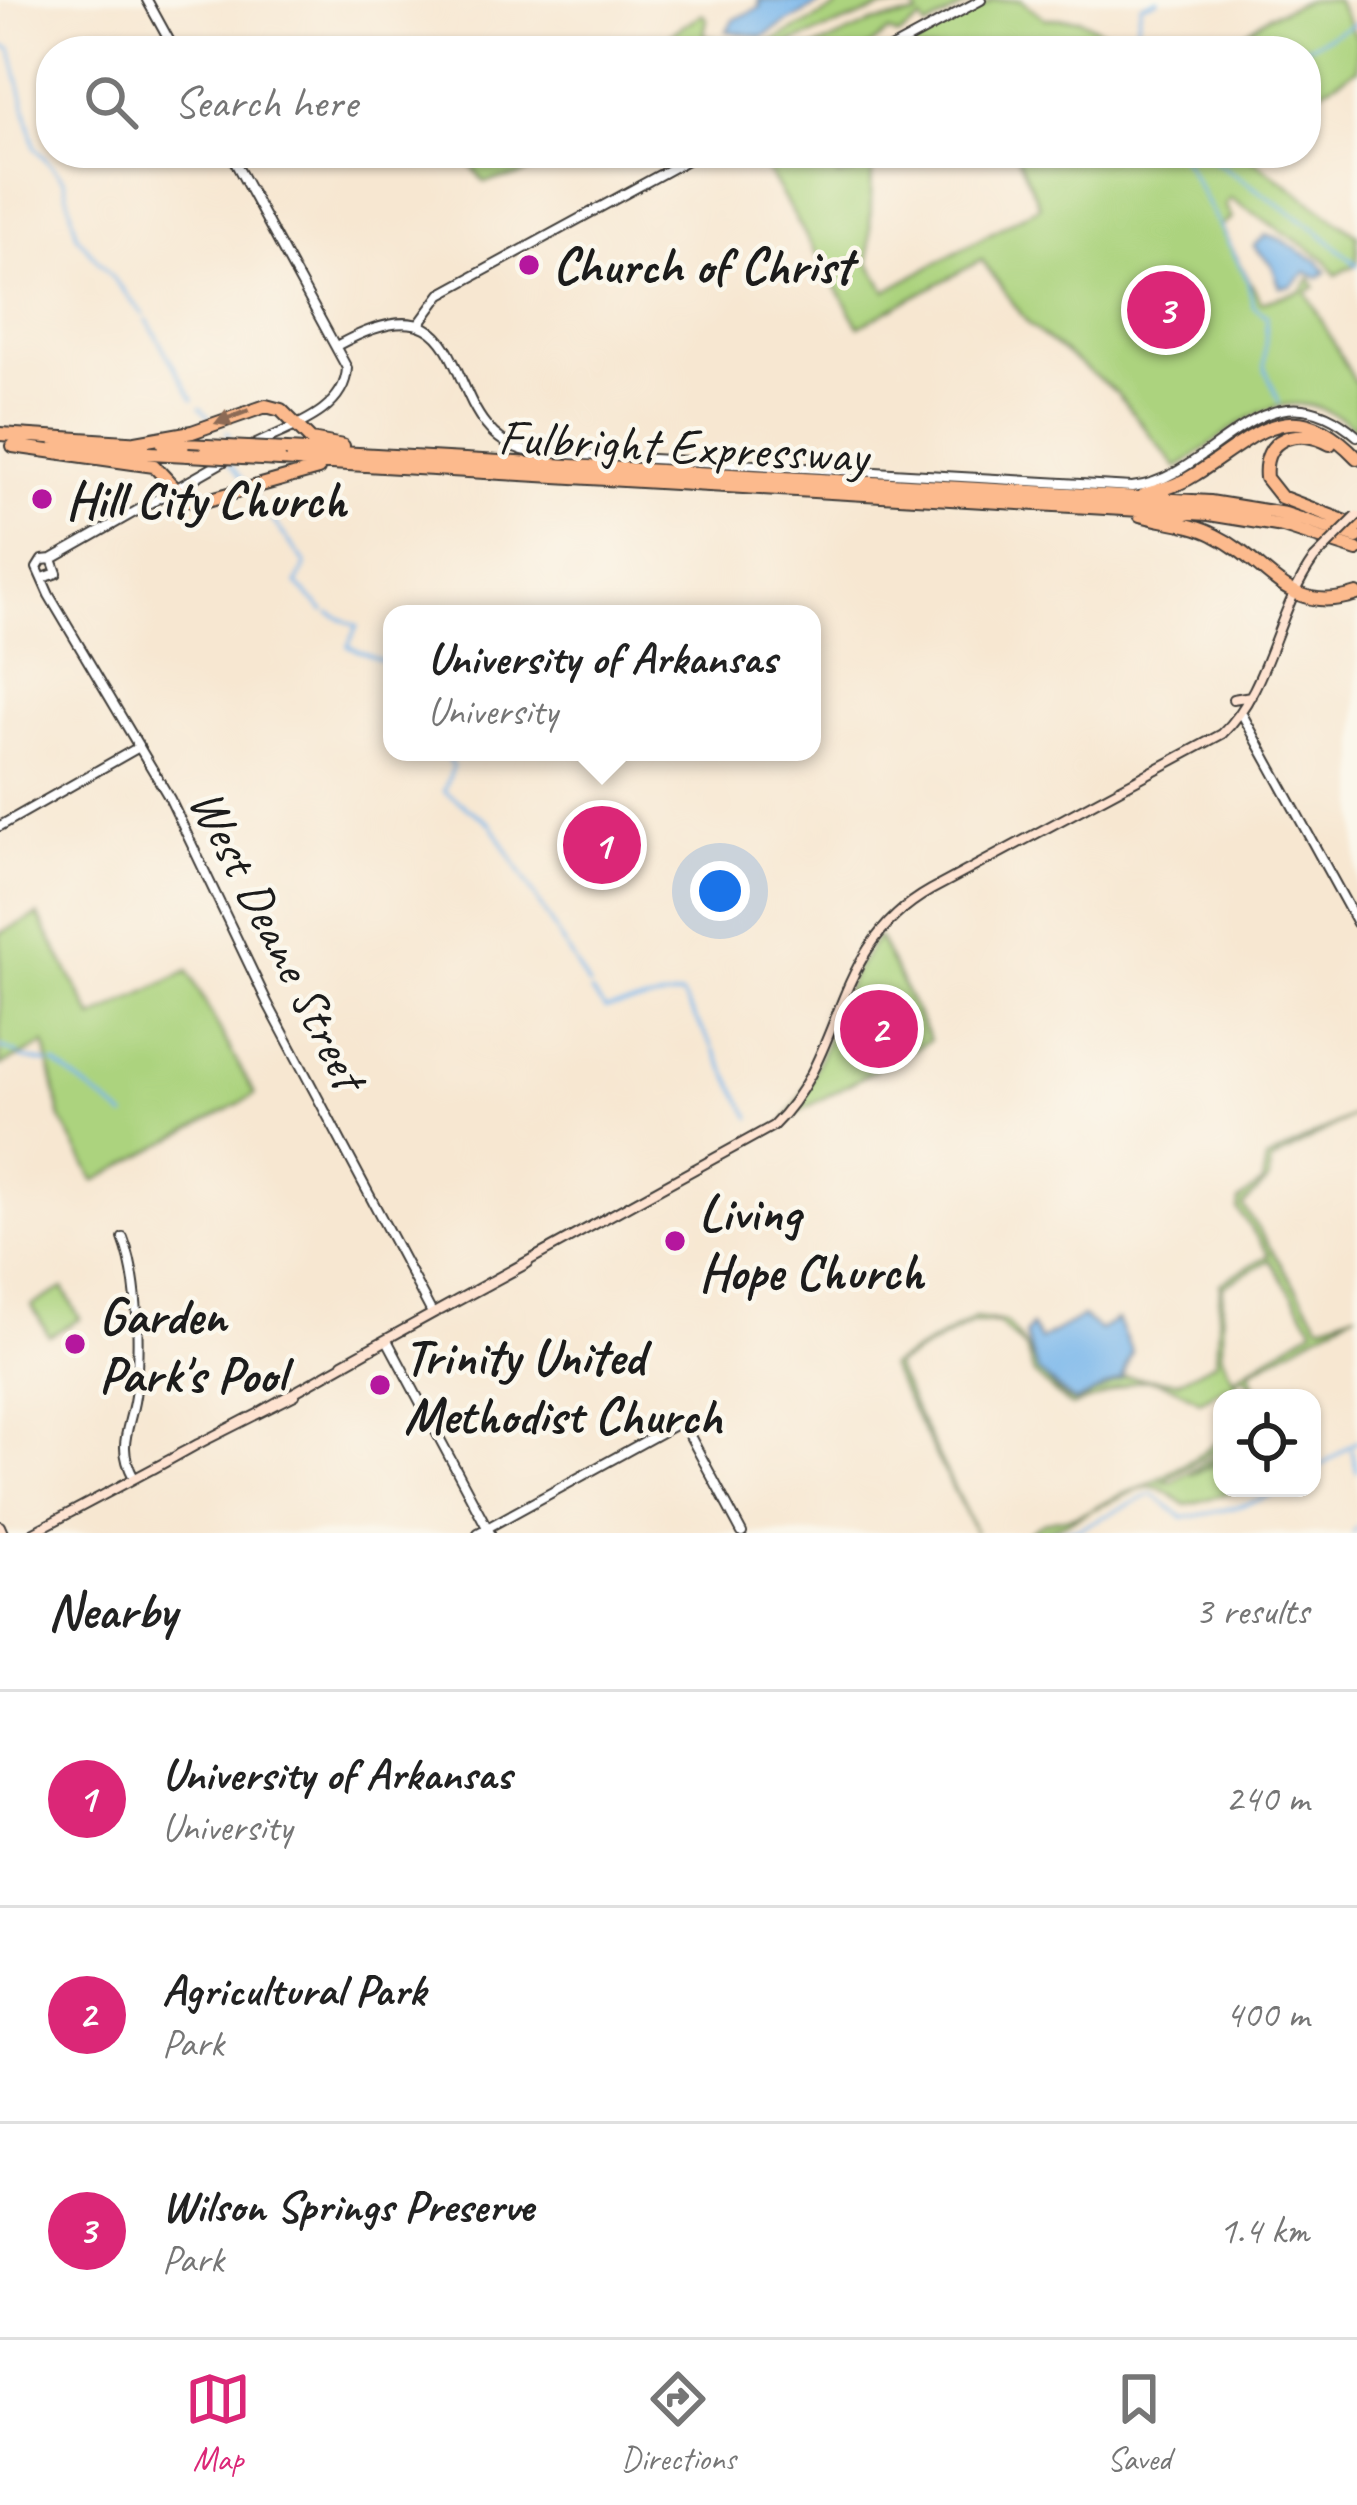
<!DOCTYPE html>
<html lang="en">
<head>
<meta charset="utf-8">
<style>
  :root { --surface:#fff; --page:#f6f6f6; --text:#222; --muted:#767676; --line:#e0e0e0; --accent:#db2777 }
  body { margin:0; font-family:Caveat,sans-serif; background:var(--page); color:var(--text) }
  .controls { position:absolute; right:36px; bottom:36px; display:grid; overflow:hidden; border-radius:24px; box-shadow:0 3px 9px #0004 }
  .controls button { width:108px; height:108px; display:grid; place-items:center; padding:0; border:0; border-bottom:3px solid var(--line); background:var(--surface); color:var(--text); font:60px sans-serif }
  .you { position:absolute; left:720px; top:891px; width:42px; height:42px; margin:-30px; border:9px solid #fff; border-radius:50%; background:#1a73e8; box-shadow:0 0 0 18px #1a73e833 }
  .badge { display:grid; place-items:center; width:78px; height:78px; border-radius:50%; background:var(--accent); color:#fff; font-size:39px; font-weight:700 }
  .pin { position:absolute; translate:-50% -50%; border:6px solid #fff; box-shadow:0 3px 12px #0006 }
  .popup { position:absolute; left:383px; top:605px; width:438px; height:156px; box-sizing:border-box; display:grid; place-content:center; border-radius:24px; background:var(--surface); filter:drop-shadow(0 3px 9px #0005); font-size:39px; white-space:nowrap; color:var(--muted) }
  .popup b { font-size:45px; color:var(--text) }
  .popup::after { content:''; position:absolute; left:50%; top:100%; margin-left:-24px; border:24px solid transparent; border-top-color:var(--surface) }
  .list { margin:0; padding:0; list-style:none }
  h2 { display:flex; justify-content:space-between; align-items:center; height:156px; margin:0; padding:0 48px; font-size:51px }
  h2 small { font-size:39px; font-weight:400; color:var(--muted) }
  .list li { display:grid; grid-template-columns:78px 1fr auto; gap:36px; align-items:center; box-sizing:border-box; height:216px; padding:0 48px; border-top:3px solid var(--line) }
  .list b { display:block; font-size:45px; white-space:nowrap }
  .list p { margin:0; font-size:39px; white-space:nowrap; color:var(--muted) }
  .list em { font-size:39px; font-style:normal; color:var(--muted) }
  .icon { flex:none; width:66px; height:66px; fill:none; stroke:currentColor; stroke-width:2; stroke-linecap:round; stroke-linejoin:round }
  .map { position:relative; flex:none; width:1357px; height:1533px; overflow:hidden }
  .search { position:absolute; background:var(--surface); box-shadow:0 3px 9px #0004; left:36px; right:36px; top:36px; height:132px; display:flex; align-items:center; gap:30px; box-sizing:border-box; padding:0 42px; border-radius:48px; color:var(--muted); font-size:45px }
  .sheet { height:804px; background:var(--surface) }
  nav { display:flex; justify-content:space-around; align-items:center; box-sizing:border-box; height:168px; border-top:3px solid var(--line); background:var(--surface); font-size:33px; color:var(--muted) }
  nav a { display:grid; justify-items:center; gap:6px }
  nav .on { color:var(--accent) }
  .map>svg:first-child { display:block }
  .green { fill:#acd37e; stroke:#64784d; stroke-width:3; fill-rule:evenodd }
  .water { fill:#78b6eb; stroke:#4a6984; stroke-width:3 }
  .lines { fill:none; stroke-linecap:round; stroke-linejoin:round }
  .stream { stroke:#78b6eb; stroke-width:3 }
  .tertiary-casing { stroke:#3d3a37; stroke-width:12 }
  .secondary-casing { stroke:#3d3a37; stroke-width:12 }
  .motorway-casing { stroke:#3d3a37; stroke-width:16 }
  .tertiary { stroke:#fff; stroke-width:8 }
  .secondary { stroke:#fee3d1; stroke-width:8 }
  .motorway { stroke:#fcba8d; stroke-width:12 }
  .secondary-bridge-casing { stroke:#3d3a37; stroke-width:12; stroke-linecap:butt }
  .motorway-bridge-casing { stroke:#3d3a37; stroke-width:16; stroke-linecap:butt }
  .secondary-bridge { stroke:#fee3d1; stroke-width:8 }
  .motorway-bridge { stroke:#fcba8d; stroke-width:12 }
  .oneway { fill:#8c6b54 }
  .poi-dot { fill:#b5179e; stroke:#fbf7ec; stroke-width:4.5 }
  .labels { text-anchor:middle; stroke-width:9; stroke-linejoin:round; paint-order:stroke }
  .poi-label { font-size:51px; font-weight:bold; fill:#1c1c1c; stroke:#fbf7ec; text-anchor:start }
  .street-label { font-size:51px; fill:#1c1c1c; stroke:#fbf7ec }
</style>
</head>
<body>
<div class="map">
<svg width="1357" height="1533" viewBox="0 0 1357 1533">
  <rect width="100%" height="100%" fill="#fbf7ec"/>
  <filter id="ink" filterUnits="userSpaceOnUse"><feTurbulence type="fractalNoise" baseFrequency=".00833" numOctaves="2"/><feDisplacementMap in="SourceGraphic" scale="24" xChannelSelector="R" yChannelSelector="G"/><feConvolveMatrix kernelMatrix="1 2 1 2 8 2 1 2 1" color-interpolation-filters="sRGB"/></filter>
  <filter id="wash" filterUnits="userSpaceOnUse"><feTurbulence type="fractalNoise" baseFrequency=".004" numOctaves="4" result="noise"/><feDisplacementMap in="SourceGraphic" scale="48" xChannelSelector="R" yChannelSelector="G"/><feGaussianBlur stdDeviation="2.7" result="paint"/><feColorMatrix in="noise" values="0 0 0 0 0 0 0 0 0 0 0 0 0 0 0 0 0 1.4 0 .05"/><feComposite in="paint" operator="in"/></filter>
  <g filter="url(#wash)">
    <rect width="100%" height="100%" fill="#f7e7d1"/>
    <path class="green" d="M838,0h137l-49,28 -5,-8 -22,16 -10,-4 -26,19h-55l64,-28 46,-8 -3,-8 -32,1 -113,43h-16l82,-43z
      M994,0h27l23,18 36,1 58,32h-236z
      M1308,0h28l21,38v31l-51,31v-49h-85l49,-36z
      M702,14l5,5 -3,16 12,5 -8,11h-49l13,-18z
      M462,153h18l13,13 45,-13h32l-51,23 -35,6z
      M757,153h74l7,24 15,-4 7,-20h19l-7,15 -3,94 17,29 154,-85 -25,-53h229l113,82v29l-21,11 -12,-17 -94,-60 -5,7 7,13 -12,9 41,75 40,-11 9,-13 5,9 -9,5 51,94v43c-75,-59 -119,0 -180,39l-60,-75 -88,-68 -47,-65 -123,66z
      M38,915l55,103 95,-47 67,124 -160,86 -34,-62 -16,-75 -45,22v-133z
      M878,936l52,104 -143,78 24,-38 42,-106z
      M1357,1113l-86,49 -3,19 -25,25 77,118 37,-13 -107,60 8,27 -13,-22 -10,5 9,17 -15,-13 -29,16c-67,-42 -69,-10 -129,6l-37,-32 -8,-25 -28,-27h-25l-79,43 82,167 -87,-167 86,-48 30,4c29,28 34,62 70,82l51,-27 52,4 38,-20 4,-78 49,-28 -31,-45 1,-9 23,-18 4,-23zM1270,1260l44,68 -81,50 -11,-22 1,-70z
      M63,1288l17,31 -31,17 -17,-31z
      M1222,1438v8l-59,36h10l49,-31v6l-32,18 32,-13v26h25l-61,17c-10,-6 -22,-18 -34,-18 -37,0 -82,45 -124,46 17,-16 32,-12 52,-19 39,-13 111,-49 142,-76z"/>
    <path class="water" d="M758,0h66v1l-62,36 -35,-6 6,-11 27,-13z
      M1266,235c20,2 30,19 52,25l8,12 -8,6 -12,-6 -15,14 -11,1 -8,-22 -18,-19z
      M1082,1317l18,13 17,-10 15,32 -11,27 -46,23 -37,-30 -13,-37 6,-9 9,14z"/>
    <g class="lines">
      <path class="stream" d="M1136,35l5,-30 17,-5
        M0,45l11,4 24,98 29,33 13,56 67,79
        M1297,51l60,-28
        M1180,153l67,125 6,28 14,10 -3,50 15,36
        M1203,153l111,75 43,37
        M147,320l46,79
        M200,407l9,10
        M227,432l2,5
        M229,463l16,19
        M253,494l5,6
        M261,505l45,59 -9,20 27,27
        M329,613l28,13 -9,20 44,19
        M443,752l10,15 -9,24 47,33 98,162
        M591,992l14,17 76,-14 31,51
        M0,1047l18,7
        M714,1049l37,69
        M21,1058l27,5
        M54,1063l72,54
        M1352,1450l5,21
        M1312,1472l45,-31
        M1050,1533l30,-5 72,-34 32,24c23,-4 84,-16 98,-30
        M1353,1533l4,-6"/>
    </g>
  </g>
  <g filter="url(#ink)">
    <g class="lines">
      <g class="tertiary-casing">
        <path id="tertiary" d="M147,0l28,51
          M887,51l94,-51
          M230,153l117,215c-2,45 -60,60 -95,78
          M419,324l22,-30 259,-141
          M338,345c150,-82 93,91 194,107l600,35c84,-9 132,-132 225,-51
          M52,559l176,-100
          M43,578l14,-5 -5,-14 -10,1 -5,8 12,27 121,204 98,205 164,309
          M1242,714l115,209
          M0,826l139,-79
          M123,1238c17,44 16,104 13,150 -3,38 -22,54 -2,90
          M387,1340l103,193
          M478,1533l204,-112 60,112"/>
      </g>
      <g class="secondary-casing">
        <path id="secondary" d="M1233,699l18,-3
          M441,1310l87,-47
          M343,1363l430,-237c75,-74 56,-179 158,-236l291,-156c48,-46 53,-121 92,-175
          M261,1411l126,-71
          M208,1439l87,-44
          M179,1454l69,-36
          M153,1469l45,-25
          M0,1526l3,7
          M32,1533l137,-73"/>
      </g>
      <g class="motorway-casing">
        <path id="motorway" d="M0,434l143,9
          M136,442l56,-10 74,-26 15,4 30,30 32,6
          M163,444l43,2
          M1330,444c-32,-18 -68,-7 -64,34l15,19 76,29
          M13,446l141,20 30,32 13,5 121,-34
          M55,448l133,7
          M287,450l923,52 75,12 72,23
          M280,460l929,54 74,12 74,24
          M1144,495c18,-6 36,-10 52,-21 60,-38 96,-85 161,-16
          M1140,515c24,7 51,8 74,20 56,27 72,82 143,59"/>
      </g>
      <use href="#tertiary" class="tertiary"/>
      <use href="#secondary" class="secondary"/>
      <use href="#motorway" class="motorway"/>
      <g class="secondary-bridge-casing">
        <path id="secondary-bridge" d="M1314,559l43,-43"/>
      </g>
      <g class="motorway-bridge-casing">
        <path id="motorway-bridge" d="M206,446l81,4
          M188,455l92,5"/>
      </g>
      <use href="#secondary-bridge" class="secondary-bridge"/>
      <use href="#motorway-bridge" class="motorway-bridge"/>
    </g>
    <defs><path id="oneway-solid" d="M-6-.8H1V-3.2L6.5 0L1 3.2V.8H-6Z" transform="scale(3)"/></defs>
    <use class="oneway" href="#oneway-solid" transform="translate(232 417) rotate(159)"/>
  </g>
  <g class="poi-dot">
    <circle cx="529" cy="265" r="12"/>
    <circle cx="42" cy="499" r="12"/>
    <circle cx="675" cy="1241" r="12"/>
    <circle cx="75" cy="1344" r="12"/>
    <circle cx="380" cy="1385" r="12"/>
  </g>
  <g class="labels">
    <g class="poi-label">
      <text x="553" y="283">Church of Christ</text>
      <text x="66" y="517">Hill City Church</text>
      <text x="699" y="1230">Living<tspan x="699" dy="59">Hope Church</tspan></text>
      <text x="99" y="1333">Garden<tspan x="99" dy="59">Park's Pool</tspan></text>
      <text x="404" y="1374">Trinity United<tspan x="404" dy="59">Methodist Church</tspan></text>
    </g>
    <g class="street-label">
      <text transform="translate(683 445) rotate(3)" y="18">Fulbright Expressway</text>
      <text transform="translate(279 938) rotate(63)" y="18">West Deane Street</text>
    </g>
  </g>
</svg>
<div class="controls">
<button><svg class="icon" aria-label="locate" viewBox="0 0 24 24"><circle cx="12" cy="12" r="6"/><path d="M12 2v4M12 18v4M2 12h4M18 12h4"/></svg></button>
</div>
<div class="you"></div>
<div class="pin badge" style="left:602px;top:845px">1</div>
<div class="popup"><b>University of Arkansas</b>University</div>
<div class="pin badge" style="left:879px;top:1029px">2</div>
<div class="pin badge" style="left:1166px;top:310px">3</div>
<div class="search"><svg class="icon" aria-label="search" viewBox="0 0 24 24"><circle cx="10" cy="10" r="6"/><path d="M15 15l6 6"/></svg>Search here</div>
</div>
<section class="sheet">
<h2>Nearby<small>3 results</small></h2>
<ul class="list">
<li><span class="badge">1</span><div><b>University of Arkansas</b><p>University</p></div><em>240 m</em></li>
<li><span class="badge">2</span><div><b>Agricultural Park</b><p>Park</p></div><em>400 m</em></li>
<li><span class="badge">3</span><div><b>Wilson Springs Preserve</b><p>Park</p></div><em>1.4 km</em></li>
</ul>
</section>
<nav>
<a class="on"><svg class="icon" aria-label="map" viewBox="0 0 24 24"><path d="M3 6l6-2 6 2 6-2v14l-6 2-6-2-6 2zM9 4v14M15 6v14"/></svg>Map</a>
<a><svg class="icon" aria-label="directions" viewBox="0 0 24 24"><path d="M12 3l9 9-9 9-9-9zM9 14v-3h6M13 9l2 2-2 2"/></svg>Directions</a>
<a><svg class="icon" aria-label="saved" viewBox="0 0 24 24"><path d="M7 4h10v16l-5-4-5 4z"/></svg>Saved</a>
</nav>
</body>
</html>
